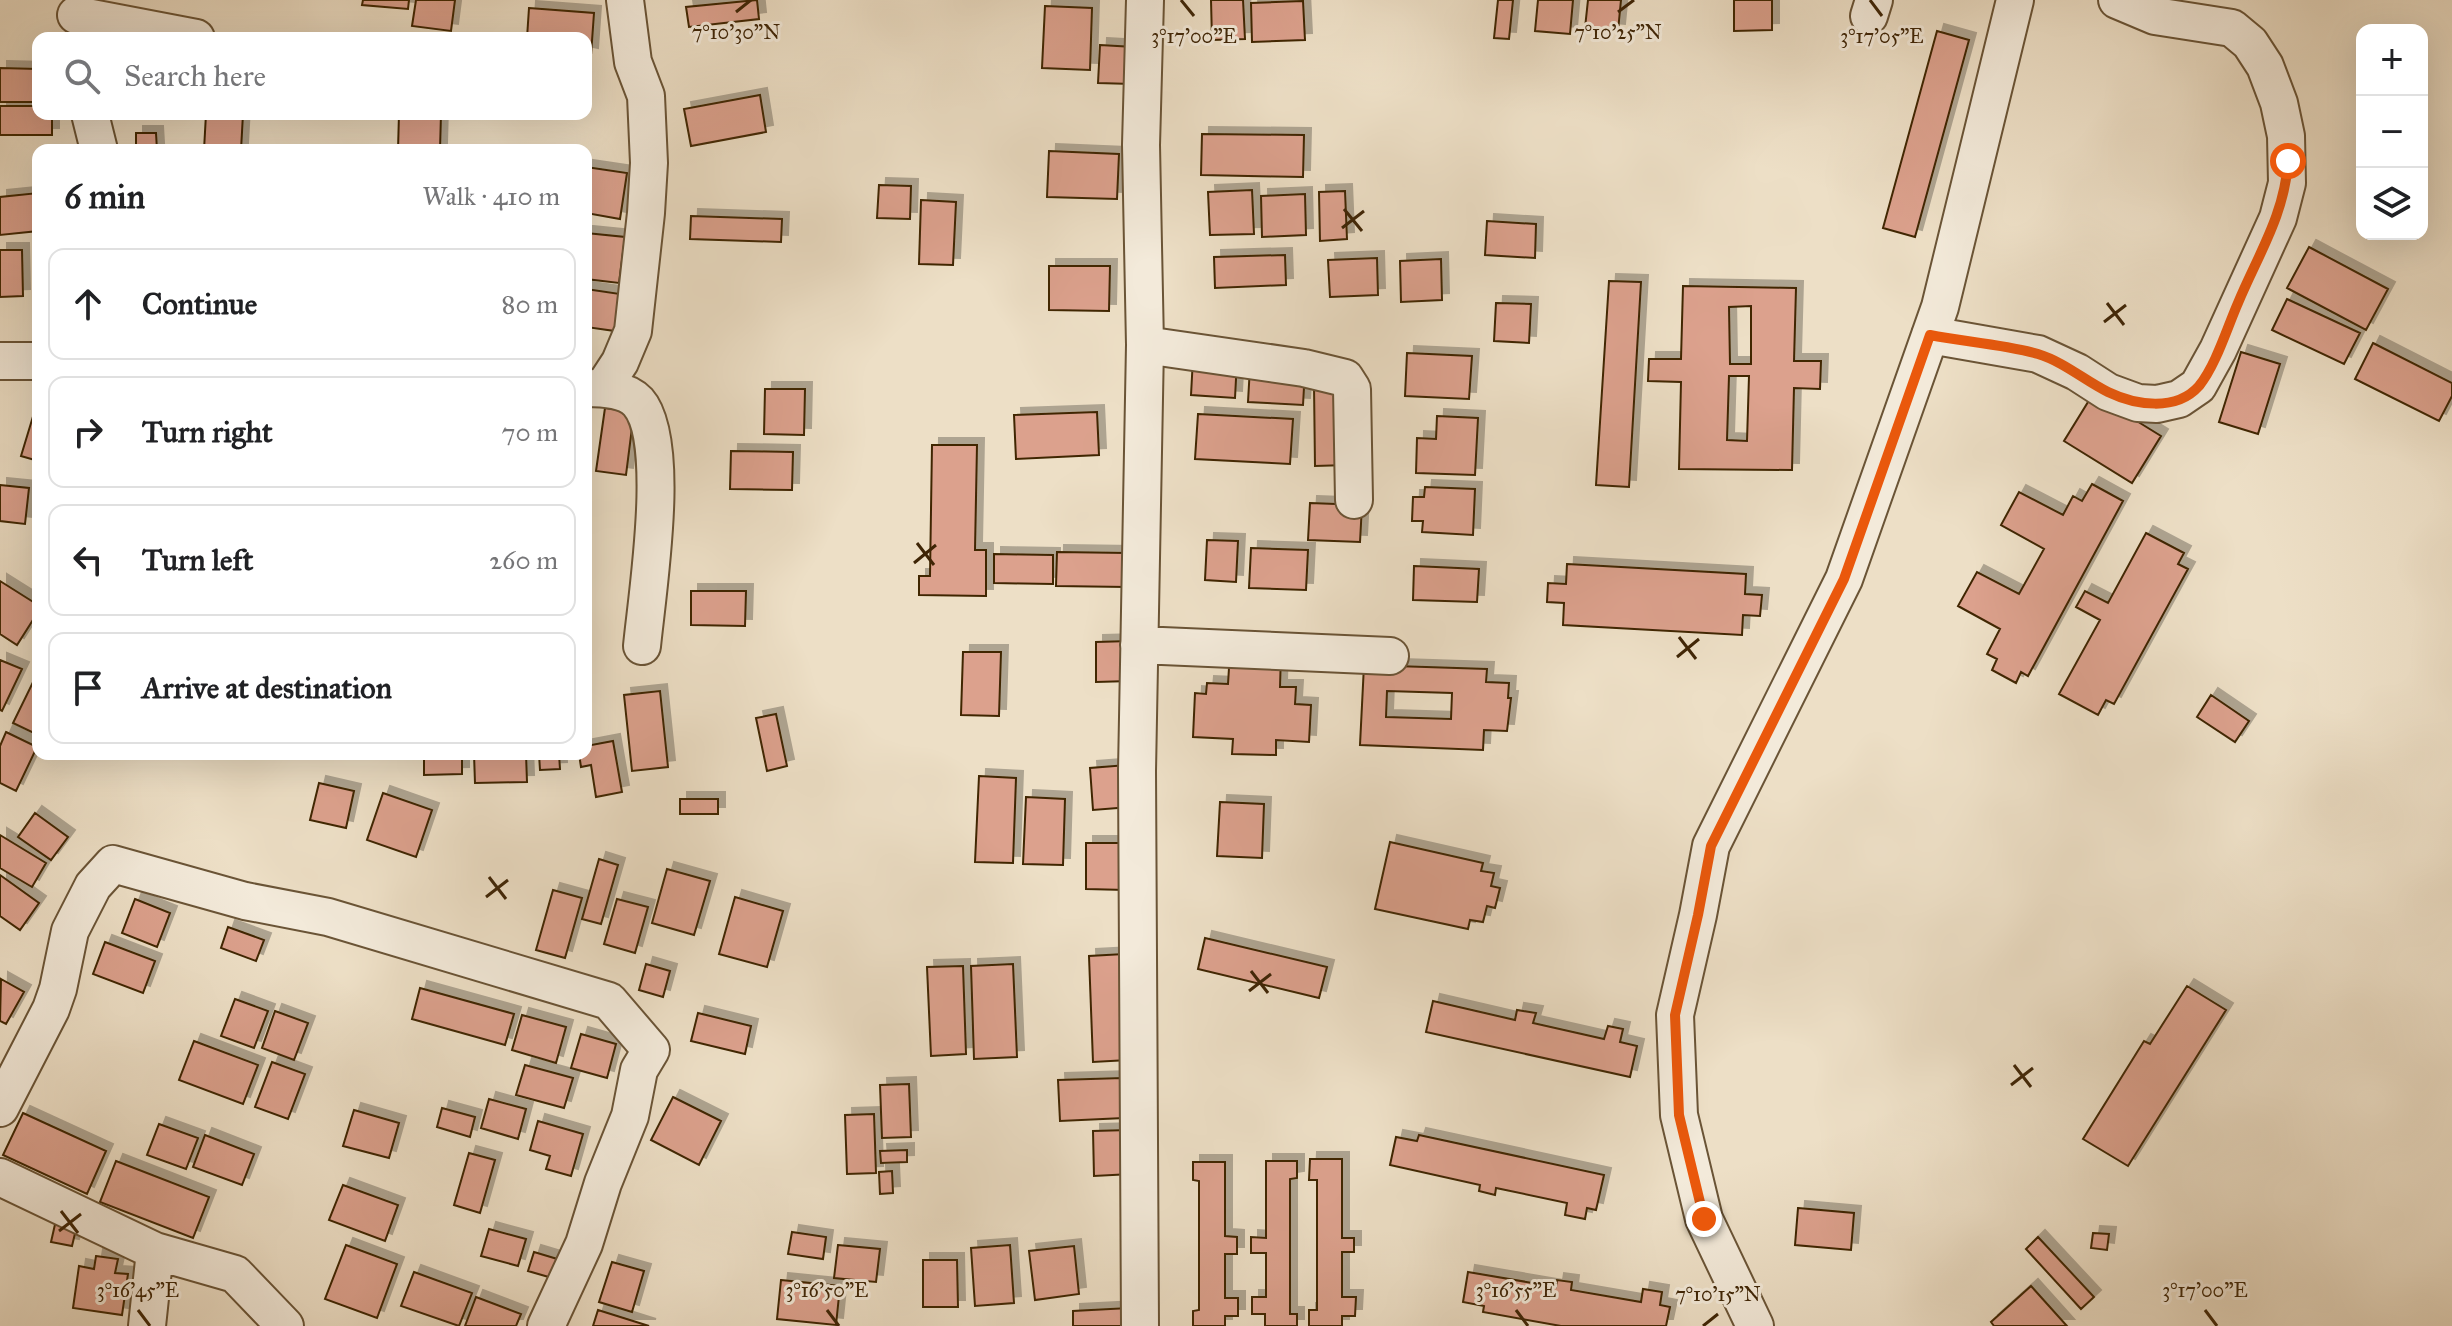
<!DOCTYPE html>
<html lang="en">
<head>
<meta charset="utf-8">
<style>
  :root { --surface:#fff; --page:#f6f6f6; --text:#202124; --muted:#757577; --line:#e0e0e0 }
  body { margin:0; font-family:"IM FELL Great Primer",serif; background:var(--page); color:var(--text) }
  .controls { position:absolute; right:24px; top:24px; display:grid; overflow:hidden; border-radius:16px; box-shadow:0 8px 32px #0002 }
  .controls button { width:72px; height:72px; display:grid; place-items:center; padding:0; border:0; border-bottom:2px solid var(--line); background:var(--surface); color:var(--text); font:40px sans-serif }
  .stop { position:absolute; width:24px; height:24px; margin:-18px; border:6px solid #ea580c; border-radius:50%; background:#fff }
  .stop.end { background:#ea580c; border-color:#fff; box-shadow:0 2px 8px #0008 }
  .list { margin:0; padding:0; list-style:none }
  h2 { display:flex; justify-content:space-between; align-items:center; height:104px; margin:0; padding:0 32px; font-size:34px }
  h2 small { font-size:26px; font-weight:400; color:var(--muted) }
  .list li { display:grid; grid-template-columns:52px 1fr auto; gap:24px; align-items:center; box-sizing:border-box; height:112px; margin:0 16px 16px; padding:0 16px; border:2px solid var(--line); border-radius:16px }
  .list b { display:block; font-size:30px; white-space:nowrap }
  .list em { font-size:26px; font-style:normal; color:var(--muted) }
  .icon { flex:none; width:44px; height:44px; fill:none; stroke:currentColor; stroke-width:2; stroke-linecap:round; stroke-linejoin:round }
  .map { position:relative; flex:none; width:2452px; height:1326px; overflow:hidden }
  .search { position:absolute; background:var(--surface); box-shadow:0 8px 32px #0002; left:32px; top:32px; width:560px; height:88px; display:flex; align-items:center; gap:20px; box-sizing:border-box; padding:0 28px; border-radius:16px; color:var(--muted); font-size:30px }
  .panel { position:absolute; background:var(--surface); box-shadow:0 8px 32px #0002; left:32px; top:144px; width:560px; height:616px; border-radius:16px }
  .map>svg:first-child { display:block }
  .building { fill:#dca18d; stroke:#3f2506; stroke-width:2; fill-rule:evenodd; filter:url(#shadow) }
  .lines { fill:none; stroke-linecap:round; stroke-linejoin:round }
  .minor-casing { stroke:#6a5436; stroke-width:40 }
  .minor { stroke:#f3eada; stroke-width:36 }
  .route { stroke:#ea580c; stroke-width:10 }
  .ticks { fill:none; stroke:#3f2506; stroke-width:3 }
  .ticks-label { font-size:20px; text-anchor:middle; fill:#3f2506; stroke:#f3eada; stroke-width:6; stroke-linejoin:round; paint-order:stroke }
</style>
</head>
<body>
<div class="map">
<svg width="2452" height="1326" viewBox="0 0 2452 1326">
  <defs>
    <filter id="shadow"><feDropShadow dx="7" dy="-7" stdDeviation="0" flood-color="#0004"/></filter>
  </defs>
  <rect width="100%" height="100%" fill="#eddfc6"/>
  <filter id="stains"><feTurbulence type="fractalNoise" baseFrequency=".0025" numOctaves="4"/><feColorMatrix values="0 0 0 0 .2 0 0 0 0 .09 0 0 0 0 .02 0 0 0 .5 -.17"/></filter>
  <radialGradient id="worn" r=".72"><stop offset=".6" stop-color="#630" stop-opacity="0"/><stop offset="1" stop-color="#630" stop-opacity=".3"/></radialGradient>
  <path class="building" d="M363,0h46l-1,9 -46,-4z
    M416,0h39l-4,31 -39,-5z
    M757,0l2,19 -70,8 -3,-20z
    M1211,0h32l2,39 -33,1z
    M1498,0h15l-4,39 -15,-1z
    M1538,0h35l-3,34 -35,-3z
    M1588,0h33l-3,31 -33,-3z
    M1734,0h38v30l-38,1z
    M1303,1l2,39 -53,2 -1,-39z
    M1045,6l47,2 -2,62 -48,-2z
    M529,8l65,5 -3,42 -5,-1v-16h-59z
    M1937,31l32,9 -54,197 -32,-9z
    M1100,45l34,2 -2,37 -34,-1z
    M0,68l38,1v33h-38z
    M760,95l6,37 -75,14 -7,-37z
    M0,106h38v8h14v21h-52z
    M206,114h37l-2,36h-37z
    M399,114h42l-1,36h-42z
    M136,133h20l1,17h-21z
    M1202,134l102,1 -1,42 -102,-2z
    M1049,151l70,3 -2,45 -70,-2z
    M586,167l41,6 -7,46 -34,-6z
    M879,185l32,1 -1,33 -33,-1z
    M1252,190l2,44 -44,1 -2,-43z
    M1345,191l2,48 -27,2 -1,-49z
    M38,193v38l-38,4v-38z
    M1305,194l1,41 -44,2 -1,-41z
    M921,200l35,2 -3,63 -34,-1z
    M691,216l91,3 -1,23 -91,-3z
    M1487,221l49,3 -1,34 -50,-3z
    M586,233l39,4 -6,46 -33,-4z
    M2309,247l79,42 -22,41 -79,-42z
    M0,250h22l1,46 -23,1z
    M1285,255l1,30 -71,3 -1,-31z
    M1377,258l1,37 -48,2 -2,-37z
    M1441,259l1,41 -41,2 -1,-41z
    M1049,266h61l-1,45 -60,-1z
    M1609,281l32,1 -12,205 -33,-2z
    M1683,286l113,2 -2,73h27l-1,28 -26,-1 -2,82 -113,-1 2,-87 -33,-1 1,-22h32zM1751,306v58h-21l-1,-57zM1729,376h20l-2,65 -20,-1z
    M586,289l34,5 -5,37 -29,-4z
    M2287,299l73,34 -16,31 -72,-34z
    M1496,303l35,1 -2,39 -35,-2z
    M2373,343l79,40v13l-13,25 -84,-42z
    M2241,352l39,12 -22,70 -39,-12z
    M1407,353l65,3 -3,43 -64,-3z
    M1193,358l44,2 -2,38 -44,-3z
    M1250,367l55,3 -2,35 -55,-3z
    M1346,384l1,81 -32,1 -1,-81z
    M765,389h40l-1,46 -40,-1z
    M2093,394l68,42 -29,47 -68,-42z
    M38,400v61l-17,-5z
    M605,408l29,4 -8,63 -30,-4z
    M1097,412l2,43 -83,4 -2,-44z
    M1198,414l95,5 -3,45 -95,-5z
    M1437,416l41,2 -3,57 -59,-2 1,-35 19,1z
    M932,445h45l-2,105h11v46l-67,-1v-19h11z
    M731,451l62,1 -1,38 -62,-1z
    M2092,484l31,17 -95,175 -7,-4 -5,11 -24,-13 5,-11 -10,-5 13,-25 -42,-23 19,-34 42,22 25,-45 -43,-24 18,-33 44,23 10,-19 9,5z
    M0,485l29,3 -4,36 -25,-3z
    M1425,487l50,2 -2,46 -51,-3 1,-11h-11l1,-24h11z
    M1310,503l52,2 -2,37 -52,-2z
    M2146,533l38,20 -6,11 10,5 -74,135 -8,-4 -8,15 -39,-21 41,-74 -24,-13 9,-16 23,12z
    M1207,540l31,1 -2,41 -31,-2z
    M1251,548l57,2 -2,40 -57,-2z
    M1057,552l71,1 -1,34 -71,-1z
    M994,554l59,1v29l-59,-1z
    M1567,564l179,10 -1,20 17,1 -2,21 -17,-1 -1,20 -179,-10 1,-22 -17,-1 1,-19 18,1z
    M1414,566l65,3 -2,33 -64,-2z
    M0,581l38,24v7l-21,33 -17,-11z
    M691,591h55l-1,35 -54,-1z
    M1130,641v40l-34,1v-40z
    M963,652h38l-2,64 -38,-1z
    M1230,652l51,2 -1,33h16l-1,17 16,1 -2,37 -33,-2v15l-44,-1 1,-15 -40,-2 2,-44 11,1 1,-11 21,1z
    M0,660l22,9 -20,42 -2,-1z
    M1364,665l123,4 -1,13 23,1 -1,15h3l-4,33 -23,-1 -1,20 -123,-5zM1387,691l65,2 -1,26 -65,-2z
    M38,672v63l-25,-12z
    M660,691l8,76 -36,4 -8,-76z
    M2211,695l38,26 -14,21 -38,-25z
    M776,714l11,52 -20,5 -11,-53z
    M6,732l31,15 -21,44 -16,-8v-37z
    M613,741l9,51 -26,5 -5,-32 -10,2 -2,-13h7v-8z
    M424,754h38v20l-38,1z
    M474,754h52l1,28 -52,1z
    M539,754h20l1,15 -20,1z
    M1127,765l3,42 -37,3 -3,-42z
    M979,776l37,2 -3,85 -38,-1z
    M319,783l35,8 -8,37 -36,-8z
    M383,793l49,17 -16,47 -49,-17z
    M1026,797l39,2 -2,66 -40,-1z
    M680,799h38v15h-38z
    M1220,802l44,2 -2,54 -45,-2z
    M35,813l33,24 -17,23 -33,-23z
    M0,835l46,28 -14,24 -32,-19z
    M1390,842l93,21 -2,8 13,2 -3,13 9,2 -5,20 -8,-2 -4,16 -13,-2 -2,9 -93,-20z
    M1086,843h41l-1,47 -40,-1z
    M599,859l19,6 -17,59 -19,-5z
    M667,869l43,12 -16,54 -42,-12z
    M0,875l39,28 -19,27 -20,-14z
    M553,890l29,8 -17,60 -29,-8z
    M735,897l48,14 -16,56 -48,-13z
    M135,899l35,14 -13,34 -35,-14z
    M617,899l31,8 -13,46 -31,-9z
    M228,927l36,13 -8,21 -35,-13z
    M1205,938l122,29 -8,31 -121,-29z
    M105,942l50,19 -12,32 -50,-19z
    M1124,954l4,106 -35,2 -4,-106z
    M646,964l24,7 -7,26 -24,-7z
    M1013,964l4,93 -43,2 -3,-93z
    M963,966l3,88 -35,2 -4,-89z
    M1,979l23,13 -18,32 -6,-3z
    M2187,986l39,24 -98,156 -45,-27 61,-98 6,3z
    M420,988l94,26 -9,31 -93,-26z
    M235,999l33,12 -14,37 -33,-12z
    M1433,1001l82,19 2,-10 19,3 -3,10 71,16 4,-13 15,3 -3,13 17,4 -7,31 -204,-45z
    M275,1011l33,12 -14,37 -32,-12z
    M698,1013l53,13 -6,28 -54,-13z
    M522,1015l44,12 -10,36 -44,-13z
    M581,1034l35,10 -9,34 -36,-10z
    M194,1041l64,24 -15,39 -64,-24z
    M272,1062l33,12 -17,45 -33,-12z
    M525,1065l48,13 -9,30 -48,-13z
    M1123,1078l1,40 -64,3 -2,-41z
    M909,1084l2,53 -29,1 -2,-53z
    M673,1097l48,24 -22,44 -48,-25z
    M489,1099l37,10 -8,30 -37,-11z
    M442,1108l33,9 -5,20 -33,-10z
    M354,1110l45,13 -10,35 -46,-12z
    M23,1113l83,38 -19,43 -84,-39z
    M874,1114l2,59 -29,1 -2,-59z
    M538,1121l45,13 -12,42 -25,-7 4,-13 -20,-6z
    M159,1124l39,14 -12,31 -39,-14z
    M1129,1130l2,44 -37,2 -1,-45z
    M205,1135l49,19 -12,31 -49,-18z
    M1419,1135l185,40 -8,35 -9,-2 -2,11 -20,-4 2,-12 -71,-15 -1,7 -16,-4 1,-6 -90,-20 6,-28 21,4z
    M907,1150v12l-26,1 -1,-12z
    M469,1153l26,7 -15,53 -26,-8z
    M1310,1159h32v79h12v14h-12v45h14l-1,19h-13v10h-33v-16h8v-130h-8z
    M116,1161l93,36 -16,41 -93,-36z
    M1266,1161h31v17l-7,1v135h7v12h-32v-12h-13v-17h14v-44h-15v-16l15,1z
    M1193,1162h32v74l12,1v17h-12v44h13v18h-13v10h-32v-15l6,-1v-129l-6,-1z
    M892,1171l1,22 -13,1 -1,-22z
    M343,1185l55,20 -13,36 -56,-21z
    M1798,1208l56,5 -3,37 -56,-5z
    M56,1220l21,5 -5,21 -21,-4z
    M489,1229l37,10 -8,27 -37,-10z
    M792,1232l34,5 -3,22 -35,-5z
    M2093,1233l16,1 -2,16 -16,-2z
    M2038,1237l56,60 -13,12 -55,-60z
    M346,1245l51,19 -20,54 -52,-19z
    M838,1245l42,4 -4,33 -42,-4z
    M1010,1245l4,58 -39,3 -4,-58z
    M1074,1246l5,48 -44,6 -6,-49z
    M534,1252l30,9 -5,19 -31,-9z
    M96,1256l22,3 -3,14 13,1 -6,41 -49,-7 6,-42 15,3z
    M923,1260h34l1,47h-35z
    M612,1262l32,9 -12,41 -33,-10z
    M414,1272l58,21 -13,33 -58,-20z
    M1468,1272l88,15 1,-7 15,2 -1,8 70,12 2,-13 19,3 -2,13 10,2 -4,19h-105l-78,-14 1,-6 -21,-4z
    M781,1280l59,6 -4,39 -59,-6z
    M2031,1286l36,40h-73l-3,-4z
    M476,1297l45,17 -5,12h-51z
    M1129,1308l1,18h-57v-15z
    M598,1310l51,16h-56z"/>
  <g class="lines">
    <g class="minor-casing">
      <path id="minor" d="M76,15l120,23
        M1869,16l5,-16
        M90,114l9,36
        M1930,335l108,19 39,18 31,20 30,11 19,1 22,-5 19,-13 20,-36 60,-132 9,-35 -1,-47 -7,-33 -14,-37 -15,-23 -18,-15 -77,-12 -38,-16
        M1145,345l159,23 41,10 7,11 2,111
        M0,361h38
        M586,388c17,0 40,1 52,14 34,38 9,192 4,244
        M603,388l17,-26 13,-31 13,-118 3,-50 -3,-67 -13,-34 -8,-62
        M1139,645l251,11
        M0,1108l51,-99 7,-20 12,-58 23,-45 20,-22 132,37 83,16 281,84 42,49 -12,20 -9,46 -27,67 -19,61 -38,82
        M0,1177l155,74 80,23 50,52
        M147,1326l8,-75
        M1140,1326l-3,-555 8,-426 -4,-200 4,-145
        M1755,1326l-51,-107 -25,-104 -4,-100 23,-100 13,-69 133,-267 96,-272 75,-307"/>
    </g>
    <use href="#minor" class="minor"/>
  </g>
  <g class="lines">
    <path class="route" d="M1704,1219l-25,-104 -4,-100 23,-100 13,-69 133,-267 86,-244c35,7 74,9 108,19 26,8 46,26 70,38 27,13 68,20 91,-6 17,-21 28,-58 39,-83 20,-48 47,-89 50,-142"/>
  </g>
  <path class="ticks" d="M1181,0l13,16M1870,0l12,16M736,12l15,-12M1618,12l16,-12M1344,209l18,22M1342,228l22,-17M2107,303l17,22M2104,322l22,-17M917,543l17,22M914,563l22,-18M1679,637l17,22M1677,657l22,-18M489,877l17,22M486,897l22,-17M1251,971l17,22M1249,991l22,-17M2014,1065l17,22M2011,1085l22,-17M61,1211l17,22M59,1231l22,-17M138,1310l12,16M827,1310l12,16M1516,1310l12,16M2205,1310l12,16M1703,1326l15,-12"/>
  <g class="ticks-label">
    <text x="736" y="39">7°10'30"N</text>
    <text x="1618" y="39">7°10'25"N</text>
    <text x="1194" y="43">3°17'00"E</text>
    <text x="1882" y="43">3°17'05"E</text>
    <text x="138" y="1297">3°16'45"E</text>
    <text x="827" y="1297">3°16'50"E</text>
    <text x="1516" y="1297">3°16'55"E</text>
    <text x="2205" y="1297">3°17'00"E</text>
    <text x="1718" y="1301">7°10'15"N</text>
  </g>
  <rect width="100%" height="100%" filter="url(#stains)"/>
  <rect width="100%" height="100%" fill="url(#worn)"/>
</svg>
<div class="controls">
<button>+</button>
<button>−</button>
<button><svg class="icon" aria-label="layers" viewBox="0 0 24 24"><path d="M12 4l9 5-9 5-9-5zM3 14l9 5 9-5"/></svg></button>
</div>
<div class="stop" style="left:2288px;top:161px"></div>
<div class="stop end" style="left:1704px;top:1219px"></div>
<div class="search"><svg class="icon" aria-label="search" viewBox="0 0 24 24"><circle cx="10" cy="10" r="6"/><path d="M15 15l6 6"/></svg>Search here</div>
<section class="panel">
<h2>6 min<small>Walk · 410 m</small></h2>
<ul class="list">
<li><svg class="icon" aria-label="ahead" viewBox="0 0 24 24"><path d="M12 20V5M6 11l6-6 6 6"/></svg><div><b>Continue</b></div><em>80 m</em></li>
<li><svg class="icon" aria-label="right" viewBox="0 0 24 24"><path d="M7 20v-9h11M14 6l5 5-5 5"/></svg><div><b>Turn right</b></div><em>70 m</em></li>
<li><svg class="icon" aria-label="left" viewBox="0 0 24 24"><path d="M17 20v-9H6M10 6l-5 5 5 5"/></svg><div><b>Turn left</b></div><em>260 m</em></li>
<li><svg class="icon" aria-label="arrive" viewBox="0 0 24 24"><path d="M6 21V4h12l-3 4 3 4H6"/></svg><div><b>Arrive at destination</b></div></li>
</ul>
</section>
</div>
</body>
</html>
